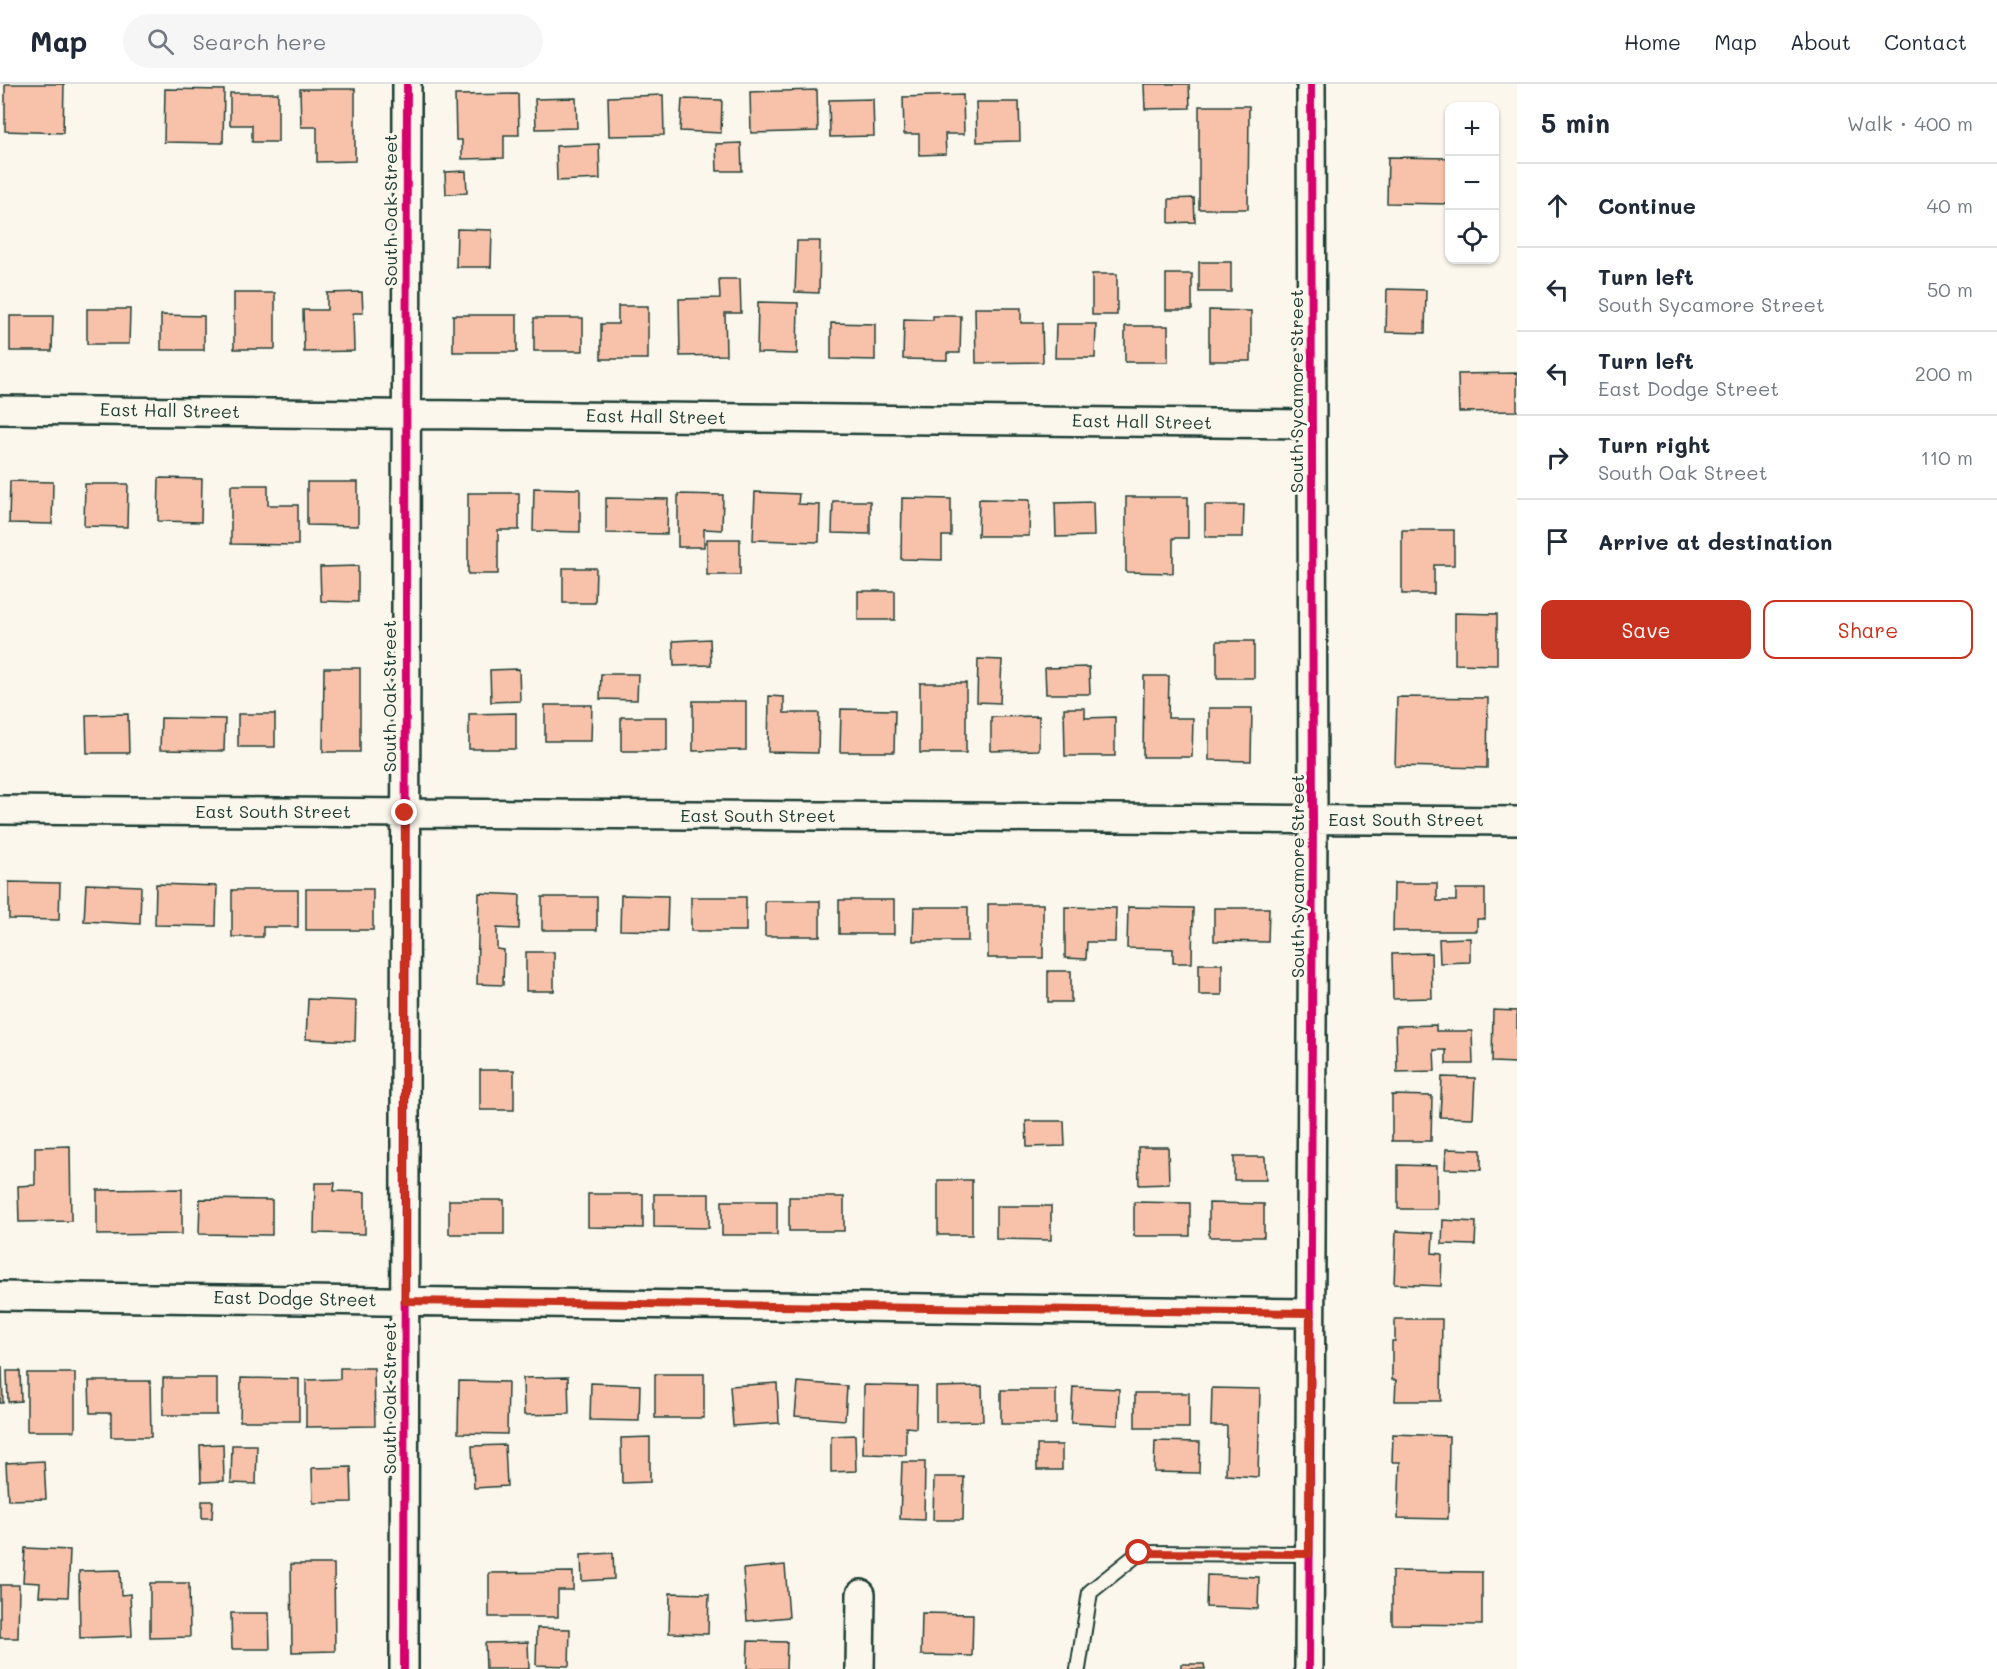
<!DOCTYPE html>
<html lang="en">
<head>
<meta charset="utf-8">
<style>
  :root { --surface:#fff; --page:#f6f6f7; --text:#1f2937; --muted:#747a83; --line:#e0e1e3; --accent:#c8321e }
  body { margin:0; font-family:Mali,sans-serif; background:var(--page); color:var(--text) }
  .controls { position:absolute; right:18px; top:18px; display:grid; overflow:hidden; border-radius:12px; box-shadow:0 2px 4px #0004 }
  .controls button { width:54px; height:54px; display:grid; place-items:center; padding:0; border:0; border-bottom:2px solid var(--line); background:var(--surface); color:var(--text); font:30px sans-serif }
  .stop { position:absolute; width:18px; height:18px; margin:-14px; border:4px solid #c8321e; border-radius:50%; background:#fff }
  .stop.end { background:#c8321e; border-color:#fff; box-shadow:0 2px 6px #0008 }
  .list { margin:0; padding:0; list-style:none }
  h2 { display:flex; justify-content:space-between; align-items:center; height:78px; margin:0; padding:0 24px; font-size:26px }
  h2 small { font-size:20px; font-weight:400; color:var(--muted) }
  .list li { display:grid; grid-template-columns:39px 1fr auto; gap:18px; align-items:center; box-sizing:border-box; height:84px; padding:0 24px; border-top:2px solid var(--line) }
  .list b { display:block; font-size:22px; white-space:nowrap }
  .list p { margin:0; font-size:20px; white-space:nowrap; color:var(--muted) }
  .list em { font-size:20px; font-style:normal; color:var(--muted) }
  .actions { display:flex; gap:12px; padding:18px 24px }
  .actions a { flex:1; padding:14px 0; border:2px solid var(--accent); border-radius:12px; text-align:center; font-size:21px; color:var(--accent) }
  .actions .main { background:var(--accent); color:#fff }
  .icon { flex:none; width:33px; height:33px; fill:none; stroke:currentColor; stroke-width:2; stroke-linecap:round; stroke-linejoin:round }
  .map { position:relative; flex:none; width:1517px; height:1585px; overflow:hidden }
  header { display:flex; align-items:center; gap:36px; box-sizing:border-box; height:84px; padding:0 30px; background:var(--surface); border-bottom:2px solid var(--line) }
  header strong { font-size:28px }
  nav { display:flex; gap:33px; margin-inline-start:auto; font-size:21px }
  .search { width:420px; height:54px; background:var(--page); display:flex; align-items:center; gap:15px; box-sizing:border-box; padding:0 21px; border-radius:33px; color:var(--muted); font-size:22px }
  main { display:flex }
  aside { flex:1; background:var(--surface) }
  .map>svg:first-child { display:block }
  .building { fill:#f8c2aa; stroke:#1f3d34; stroke-width:1.5 }
  .lines { fill:none; stroke-linecap:round; stroke-linejoin:round }
  .lane-casing { stroke:#1f3d34; stroke-width:18 }
  .street-casing { stroke:#1f3d34; stroke-width:32 }
  .lane { stroke:#fbf7ec; stroke-width:14 }
  .street { stroke:#fbf7ec; stroke-width:27 }
  .cycleway-casing { stroke:#fbf7ec; stroke-width:11 }
  .cycleway { stroke:#d6006c; stroke-width:8 }
  .route { stroke:#c8321e; stroke-width:8 }
  .labels { text-anchor:middle; stroke-width:6; stroke-linejoin:round; paint-order:stroke }
  .street-label { font-size:18px; fill:#1f3d34; stroke:#fbf7ec }
</style>
</head>
<body>
<header>
<strong>Map</strong>
<div class="search"><svg class="icon" aria-label="search" viewBox="0 0 24 24"><circle cx="10" cy="10" r="6"/><path d="M15 15l6 6"/></svg>Search here</div>
<nav><a>Home</a><a>Map</a><a>About</a><a>Contact</a></nav>
</header>
<main>
<div class="map">
<svg width="1517" height="1585" viewBox="0 0 1517 1585">
  <rect width="100%" height="100%" fill="#fbf7ec"/>
  <filter id="ink" filterUnits="userSpaceOnUse"><feTurbulence type="fractalNoise" baseFrequency=".0167" numOctaves="2"/><feDisplacementMap in="SourceGraphic" scale="12" xChannelSelector="R" yChannelSelector="G"/><feConvolveMatrix kernelMatrix="1 2 1 2 8 2 1 2 1" color-interpolation-filters="sRGB"/></filter>
  <g filter="url(#ink)">
    <path class="building" d="M5,0h59l-1,49 -58,-2z
      M1144,0h45l1,24 -45,1z
      M165,5l59,1 -1,53 -59,-1z
      M300,5h55v72l-38,1v-35h-16z
      M817,6l1,41 -67,2 -1,-41z
      M230,9h48v49h-26v-17h-22z
      M518,10l1,41h-15v23l-42,1v-19h-6l-1,-45z
      M663,11l1,40 -55,1 -1,-39z
      M963,11l1,39h-19l1,20 -27,1v-21h-15l-1,-37z
      M576,14l1,30 -41,1 -1,-30z
      M682,15l40,1 -1,33 -41,-2z
      M873,15l1,37 -44,1 -1,-37z
      M976,18h43l1,39 -43,1z
      M1199,22h50l-1,103h-49z
      M741,59l1,28h-25l-1,-27z
      M599,60l1,35 -43,2 -1,-35z
      M1388,73l62,1v46l-63,-1z
      M466,87l1,22 -21,1 -1,-22z
      M1194,114l1,24 -26,1v-24z
      M457,145l35,1 -1,37h-35z
      M797,157h23l-1,52 -24,-1z
      M1199,178h32v30h-32z
      M1092,190h25v41h-25z
      M1166,190h26v36h-26z
      M719,195h21l1,34h-16l1,42 -46,1 -1,-57 41,-1z
      M1387,205l39,1 -1,43 -39,-1z
      M362,208l1,21h-10l1,38 -50,1 -1,-42h24v-17z
      M234,209h41v56h-41z
      M758,218l40,1 -1,51 -40,-1z
      M618,222h30v53h-47v-35h17z
      M975,224h46v15h21l1,39 -67,1z
      M87,225h43l-1,35h-42z
      M1209,226l42,1v50h-42z
      M161,231l43,1v34h-43z
      M453,231h64v37h-64z
      M10,232h43l-1,35h-42z
      M933,232h28l-1,37h-13v7l-44,-1 1,-40 29,1z
      M534,234h49v33h-49z
      M831,239l44,1v36l-44,-1z
      M1056,240h40l-1,34h-40z
      M1125,242h43v36h-43z
      M1517,289v38l-58,1 -1,-38z
      M159,394l43,1 -1,43 -43,-1z
      M10,397l43,1 -1,42 -43,-1z
      M307,398h51v44l-51,-1z
      M85,400h43l-1,43 -43,-1z
      M231,401h37v20h30v40l-67,-1z
      M534,404l46,1v43l-47,-1z
      M755,408l44,2 -1,10 22,1 -1,37 -66,-2z
      M468,409h51v37h-21v44h-30z
      M678,410l45,1 -1,35 -18,-1v18h-26z
      M1126,413h62v41h-15v35l-47,-1z
      M606,414l62,1 -1,35 -61,-1z
      M902,414l49,1v37h-9v24l-41,-1z
      M979,415l51,1 -1,36h-51z
      M833,417h37v33l-38,-1z
      M1093,418l1,34 -38,1 -1,-34z
      M1205,421h39l-1,32h-38z
      M1402,446h52v35h-20v29h-32z
      M707,455h33v36h-33z
      M358,482v36l-37,-1 -1,-34z
      M563,484h33l-1,35h-32z
      M858,507h37v29h-37z
      M1455,529l42,1v51l-42,-1z
      M710,555l1,26 -37,1 -1,-25z
      M1217,557h37v37h-37z
      M978,575l24,1 -2,43 -23,-1z
      M1089,583l1,27h-44l-1,-26z
      M324,584h36v84h-37z
      M519,585l1,32 -29,1 -1,-32z
      M601,590h37l-1,26 -37,-1z
      M1144,592h25l-1,42h25l-1,39h-49z
      M920,599h46v70h-46z
      M769,612l15,1v16h35l-1,40 -50,-1z
      M1397,613l91,1 -1,70 -92,-2z
      M693,617h53v49l-53,1z
      M545,621h47l-1,36h-46z
      M1064,624h21v10l30,-1v39h-50z
      M1209,624h43l-1,53 -42,-1z
      M841,625l54,1 -1,42h-54z
      M516,629v36h-47v-35z
      M128,630l1,39h-42l-1,-38z
      M238,630h37v33h-37z
      M1039,632v34l-48,1v-34z
      M621,633h46v34h-46z
      M161,634l64,1 -1,32 -64,-1z
      M9,798l51,1 -1,37 -50,-1z
      M1394,799h43v18h19v-12h29v30h-8v12h-84z
      M86,800l55,2 -1,38 -56,-3z
      M156,800l61,2 -1,40 -61,-1z
      M306,805h67v41h-67z
      M232,806h66v37h-35v10h-31z
      M479,809l41,2 -1,34 -22,-1v21l7,1 -1,35 -26,-1z
      M621,811l47,1 -1,35 -47,-1z
      M542,813h55v33h-55z
      M691,813h55v34h-55z
      M839,816h55v34h-55z
      M765,817h55v35h-55z
      M988,820h55v54h-55z
      M914,823h54v34h-55z
      M1065,823l51,1 -1,34h-28l-1,17 -21,-1z
      M1128,823l65,1 -1,55h-19v-14l-46,-1z
      M1214,824h55l-1,34 -54,-1z
      M1470,854v24l-30,1 -1,-24z
      M526,868h28v39h-28z
      M1431,869l1,45 -39,1 -1,-45z
      M1199,880h23v31h-23z
      M1048,887h23v31h-23z
      M308,915l48,2 -1,40 -49,-2z
      M1493,926l24,1v52l-25,-1z
      M1436,941v6h36l1,33h-27v-14h-12l1,21 -38,1 -1,-46z
      M480,986h34v40h-34z
      M1442,993l33,1 -2,40 -33,-1z
      M1392,1011l40,1 -1,45h-39z
      M1026,1037h38l1,25 -38,1z
      M70,1062l1,75 -52,1 -1,-36 17,-1v-38z
      M1138,1063h30l1,37 -30,1z
      M1446,1065l35,1v20l-36,-1z
      M1234,1073h31l1,23h-32z
      M1398,1081l39,1v43h-39z
      M938,1096h34v55h-34z
      M315,1099h20l-1,8 31,1v42l-51,-1z
      M182,1105v45l-85,1v-45z
      M588,1110h55v34l-55,-1z
      M654,1110h55v34l-55,-1z
      M789,1113h55v34h-55z
      M200,1115l72,1v35l-73,-1z
      M449,1116h55v34h-55z
      M722,1117h55v34h-55z
      M1134,1118l56,1v33h-56z
      M1209,1119l55,1v33h-55z
      M996,1122h55v34l-55,-1z
      M1443,1136l33,2 -1,23 -33,-1z
      M1396,1147l37,2 -1,20 10,1 -1,32 -47,-2z
      M1395,1235h47l-1,82h-46l1,-21h-4v-39h3z
      M0,1283h2l1,36h-3z
      M340,1284h34l1,58 -69,1v-47l34,-1z
      M7,1287h13l1,30 -13,1z
      M27,1289h48v58h-48z
      M655,1290h49v44h-49z
      M568,1293l1,37 -45,1 -1,-37z
      M163,1294h54v37h-54z
      M241,1294l58,1v42h-59z
      M89,1297h61l1,56h-40v-24h-21z
      M459,1297l49,1 -1,52 -49,-1z
      M798,1298l49,4 -2,34 -50,-4z
      M591,1299l49,2 -1,36 -49,-1z
      M777,1299l2,40 -46,3 -3,-40z
      M864,1301l53,1 -1,42 -10,-1v28l-43,-1z
      M982,1302l1,35 -47,1v-35z
      M1073,1303l46,2 -1,36 -47,-2z
      M1212,1304l48,1 -2,88 -32,-2 1,-49h-16z
      M1001,1306h55v34h-55z
      M1135,1309h54v35h-54z
      M1393,1350l56,2 -1,83 -50,-1 2,-56h-8z
      M855,1351l1,36 -25,1v-36z
      M650,1353v45l-28,1 -1,-45z
      M1155,1357l45,1 -1,31 -45,-1z
      M223,1360l1,37 -23,1 -1,-37z
      M232,1361h25l-1,39 -25,-1z
      M505,1361l2,41 -33,2 -2,-42z
      M1037,1361h25v25h-25z
      M44,1377l2,38 -38,1 -2,-37z
      M902,1378h23l-1,58 -24,-1z
      M351,1383l1,35 -39,1 -1,-35z
      M934,1393h30l-1,43h-30z
      M202,1417h11l-1,17h-10z
      M25,1464l45,2 -2,47 -29,-1 1,-13 -17,-1z
      M613,1469l1,26 -32,2 -1,-26z
      M291,1480h43l1,87 -43,1z
      M785,1481l4,52 -42,4 -4,-52z
      M120,1486l1,25 9,-1 2,42 -52,2 -1,-67z
      M1392,1487l90,1v53l-90,-1z
      M573,1488v18h-15v27h-69v-44z
      M1207,1491l52,2 -1,32 -52,-2z
      M150,1499h39l1,54 -40,1z
      M0,1501h19l-1,53h-18z
      M670,1509l39,1 -1,40 -39,-1z
      M231,1529h38l1,36h-38z
      M922,1529l51,1 -1,42 -51,-1z
      M537,1544l33,1 -1,37 -33,-1z
      M748,1557l39,1 -1,27h-39z
      M528,1558l1,27h-43l-1,-26z
      M1181,1580h23l1,5h-24z"/>
    <g class="lines">
      <g class="lane-casing">
        <path id="lane" d="M1078,1585l12,-77 49,-39 170,1"/>
      </g>
      <g class="street-casing">
        <path id="street" d="M0,326l1312,14
          M0,726l1517,11
          M0,1212l1310,17
          M404,1585l3,-1585
          M860,1585l1,-75
          M1309,1585l4,-849 -2,-736"/>
      </g>
      <use href="#lane" class="lane"/>
      <use href="#street" class="street"/>
      <g class="cycleway-casing">
        <path id="cycleway" d="M404,1585l3,-1585
          M1309,1585l4,-849 -2,-736"/>
      </g>
      <use href="#cycleway" class="cycleway"/>
    </g>
  </g>
  <g class="lines" filter="url(#ink)">
    <path class="route" d="M405,729v488l905,12 -1,241 -170,-1"/>
  </g>
  <g class="labels">
    <g class="street-label">
      <text transform="translate(391 126) rotate(-90)" y="6">South Oak Street</text>
      <text transform="translate(1297 307) rotate(-90)" y="6">South Sycamore Street</text>
      <text transform="translate(170 327) rotate(1)" y="6">East Hall Street</text>
      <text transform="translate(656 333) rotate(1)" y="6">East Hall Street</text>
      <text transform="translate(1142 338) rotate(1)" y="6">East Hall Street</text>
      <text transform="translate(390 612) rotate(-90)" y="6">South Oak Street</text>
      <text x="273" y="734">East South Street</text>
      <text x="758" y="738">East South Street</text>
      <text x="1406" y="742">East South Street</text>
      <text transform="translate(1298 792) rotate(-90)" y="6">South Sycamore Street</text>
      <text transform="translate(295 1215) rotate(1)" y="6">East Dodge Street</text>
      <text transform="translate(390 1314) rotate(-90)" y="6">South Oak Street</text>
    </g>
  </g>
</svg>
<div class="controls">
<button>+</button>
<button>−</button>
<button><svg class="icon" aria-label="locate" viewBox="0 0 24 24"><circle cx="12" cy="12" r="6"/><path d="M12 2v4M12 18v4M2 12h4M18 12h4"/></svg></button>
</div>
<div class="stop" style="left:1139px;top:1469px"></div>
<div class="stop end" style="left:405px;top:729px"></div>
</div>
<aside>
<h2>5 min<small>Walk · 400 m</small></h2>
<ul class="list">
<li><svg class="icon" aria-label="ahead" viewBox="0 0 24 24"><path d="M12 20V5M6 11l6-6 6 6"/></svg><div><b>Continue</b></div><em>40 m</em></li>
<li><svg class="icon" aria-label="left" viewBox="0 0 24 24"><path d="M17 20v-9H6M10 6l-5 5 5 5"/></svg><div><b>Turn left</b><p>South Sycamore Street</p></div><em>50 m</em></li>
<li><svg class="icon" aria-label="left" viewBox="0 0 24 24"><path d="M17 20v-9H6M10 6l-5 5 5 5"/></svg><div><b>Turn left</b><p>East Dodge Street</p></div><em>200 m</em></li>
<li><svg class="icon" aria-label="right" viewBox="0 0 24 24"><path d="M7 20v-9h11M14 6l5 5-5 5"/></svg><div><b>Turn right</b><p>South Oak Street</p></div><em>110 m</em></li>
<li><svg class="icon" aria-label="arrive" viewBox="0 0 24 24"><path d="M6 21V4h12l-3 4 3 4H6"/></svg><div><b>Arrive at destination</b></div></li>
</ul>
<div class="actions"><a class="main">Save</a><a>Share</a></div>
</aside>
</main>
</body>
</html>
